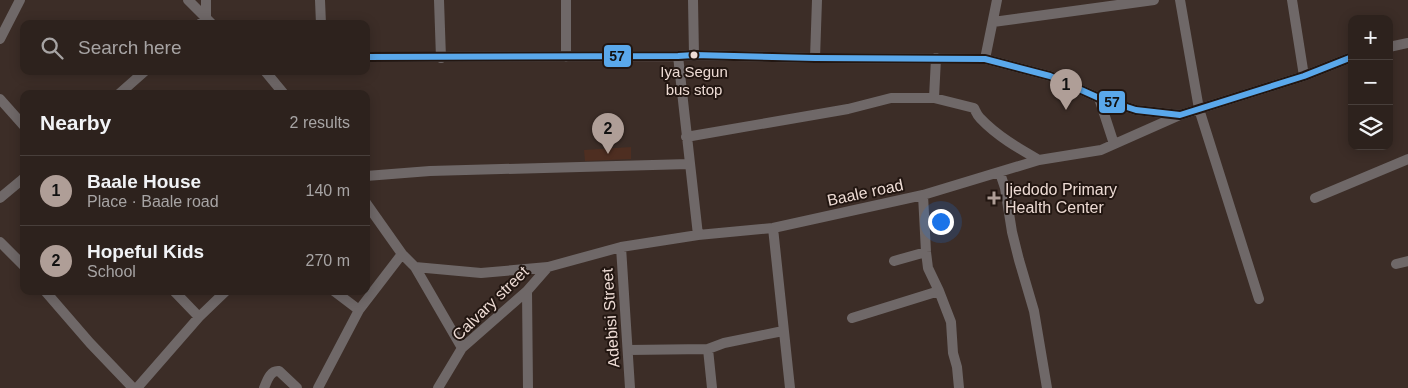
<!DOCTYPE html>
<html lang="en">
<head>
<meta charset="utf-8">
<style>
  :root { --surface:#2d221d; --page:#392f2a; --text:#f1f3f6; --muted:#a7a4a4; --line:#483f3b; --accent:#af9e97 }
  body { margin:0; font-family:Arial,sans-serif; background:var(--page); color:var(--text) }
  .controls { position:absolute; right:15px; top:15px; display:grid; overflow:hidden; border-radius:10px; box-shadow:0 2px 12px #0003 }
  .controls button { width:45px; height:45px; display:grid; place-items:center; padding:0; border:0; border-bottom:1px solid var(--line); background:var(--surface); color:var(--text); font:25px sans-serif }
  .you { position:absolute; left:940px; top:221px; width:18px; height:18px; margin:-12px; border:4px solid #fff; border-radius:50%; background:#1a73e8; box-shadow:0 0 0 8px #1a73e833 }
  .badge { display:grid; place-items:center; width:32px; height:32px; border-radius:50%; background:var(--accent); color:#111; font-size:16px; font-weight:700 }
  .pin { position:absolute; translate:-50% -41px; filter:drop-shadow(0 1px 2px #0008) }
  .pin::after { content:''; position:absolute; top:26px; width:18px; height:15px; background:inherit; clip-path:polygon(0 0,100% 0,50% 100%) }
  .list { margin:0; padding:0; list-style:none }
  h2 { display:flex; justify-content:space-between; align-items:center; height:65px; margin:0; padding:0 20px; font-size:21px }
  h2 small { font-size:16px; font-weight:400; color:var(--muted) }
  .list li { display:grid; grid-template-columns:32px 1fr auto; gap:15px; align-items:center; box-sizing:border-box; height:70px; padding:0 20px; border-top:1px solid var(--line) }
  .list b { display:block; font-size:19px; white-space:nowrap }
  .list p { margin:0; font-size:16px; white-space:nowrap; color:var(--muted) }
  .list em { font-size:16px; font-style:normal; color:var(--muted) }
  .icon { flex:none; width:28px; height:28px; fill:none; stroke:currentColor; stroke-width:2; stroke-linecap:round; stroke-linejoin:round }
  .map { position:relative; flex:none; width:1408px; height:388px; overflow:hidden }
  .search { position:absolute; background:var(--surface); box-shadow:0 2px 12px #0003; left:20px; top:20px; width:350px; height:55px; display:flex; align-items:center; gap:12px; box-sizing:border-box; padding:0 18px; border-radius:10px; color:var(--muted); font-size:19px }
  .panel { position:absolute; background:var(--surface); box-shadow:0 2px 12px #0003; left:20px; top:90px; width:350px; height:205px; border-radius:10px }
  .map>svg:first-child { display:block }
  .built { fill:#4e2e21 }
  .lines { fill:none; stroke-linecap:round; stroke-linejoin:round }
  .minor { stroke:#6f6868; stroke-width:10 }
  .bus-1-casing { stroke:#221611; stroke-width:10 }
  .bus-1 { stroke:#5aa8eb; stroke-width:6 }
  .bus-dot { fill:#eddbd4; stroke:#221611; stroke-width:2 }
  .poi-dot { fill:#af9e97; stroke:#221611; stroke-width:2 }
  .labels { text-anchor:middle; stroke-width:4; stroke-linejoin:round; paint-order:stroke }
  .bus-label { font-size:15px; fill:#eddbd4; stroke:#221611 }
  .poi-label { font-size:16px; fill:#eddbd4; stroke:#221611; text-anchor:start }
  .street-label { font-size:16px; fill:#eddbd4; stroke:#221611 }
  .line-badge { stroke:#221611; stroke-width:2 }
  .pale-badge-label { font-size:14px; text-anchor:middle; font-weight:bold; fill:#111 }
</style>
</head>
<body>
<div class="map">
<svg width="1408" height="388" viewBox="0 0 1408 388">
  <rect width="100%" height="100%" fill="#3c2d27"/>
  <path class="built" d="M631,147v12l-46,2 -1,-11z"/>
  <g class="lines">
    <path class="minor" d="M188,0l24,24
      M320,0l1,24
      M439,0l2,58
      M693,0l1,55
      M1180,0l19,109 60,190
      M1292,0l12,76
      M993,22l161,-22
      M200,24l6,-6v-18
      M0,39l20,-39
      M1389,47l19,-4
      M678,56l20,179
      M366,57l312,-1 16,-1 121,3 170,1 65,17 49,22 37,12 44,5 124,-39 48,-19
      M566,57v-57
      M815,58l2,-58
      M985,59l12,-59
      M265,71l19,23
      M119,94l26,-23
      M934,98l2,-40
      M1099,98l15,46
      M0,99l24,27
      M686,137l162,-28 43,-11h43l40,10c2,4 3,7 6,10 17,18 38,30 59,42
      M1000,173l5,15 7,44 7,28 15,51 13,77
      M366,176l64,-5 259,-7
      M923,195l3,57 2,16 11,23 12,31 2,31 4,14 2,21
      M0,198l24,-20
      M1315,198l93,-39
      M366,203l36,51 13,13 47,81
      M773,228l17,160
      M0,242l24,24
      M621,247l9,141
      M894,261l32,-9
      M1396,264l12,-3
      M415,267l66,6 67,-6 73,-20 77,-12 75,-7 150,-33 116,-35 62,-10 79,-35
      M45,291l45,52 43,45
      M174,291l25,26
      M334,291l25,19
      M527,291l1,97
      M852,318l87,-27
      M708,349l4,39
      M628,350l80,-1 16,-6 59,-12
      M137,388l62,-71 27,-26
      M264,388c3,-7 6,-18 15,-17l18,17
      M318,388l41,-78 43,-56
      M438,388l24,-40 65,-57 21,-24"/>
    <g class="bus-1-casing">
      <path id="bus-1" d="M366,57l312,-1 16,-1 121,3 170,1 65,17 49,22 37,12 44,5 124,-39 48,-19"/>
    </g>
    <use href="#bus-1" class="bus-1"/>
  </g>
  <circle class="bus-dot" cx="694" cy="55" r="4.5"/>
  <path class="poi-dot" d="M991.5 190.5h5v5h5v5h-5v5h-5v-5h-5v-5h5z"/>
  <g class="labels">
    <g class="bus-label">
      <text x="694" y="77">Iya Segun<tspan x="694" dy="18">bus stop</tspan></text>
    </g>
    <g class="poi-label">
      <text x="1005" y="195">Ijedodo Primary<tspan x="1005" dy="18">Health Center</tspan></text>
    </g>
    <g class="street-label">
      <text transform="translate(865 192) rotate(-12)" y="6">Baale road</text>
      <text transform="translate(490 303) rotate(-44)" y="6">Calvary street</text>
      <text transform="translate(610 318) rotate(-94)" y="6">Adebisi Street</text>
    </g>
  </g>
  <g class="line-badge">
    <rect x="603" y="44" width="29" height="24" rx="5" fill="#5aa8eb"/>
    <rect x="1098" y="90" width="28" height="24" rx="5" fill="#5aa8eb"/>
  </g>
  <g class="pale-badge-label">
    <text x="617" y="61">57</text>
    <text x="1112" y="107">57</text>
  </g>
</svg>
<div class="controls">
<button>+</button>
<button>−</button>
<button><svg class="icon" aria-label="layers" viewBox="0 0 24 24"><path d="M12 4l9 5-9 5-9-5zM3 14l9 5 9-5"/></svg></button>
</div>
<div class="you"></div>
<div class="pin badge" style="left:1066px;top:110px">1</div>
<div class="pin badge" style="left:608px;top:154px">2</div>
<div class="search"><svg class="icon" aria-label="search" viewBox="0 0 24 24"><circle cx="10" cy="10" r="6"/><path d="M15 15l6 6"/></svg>Search here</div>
<section class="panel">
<h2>Nearby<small>2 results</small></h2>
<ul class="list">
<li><span class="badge">1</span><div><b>Baale House</b><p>Place · Baale road</p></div><em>140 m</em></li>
<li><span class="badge">2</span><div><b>Hopeful Kids</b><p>School</p></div><em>270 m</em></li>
</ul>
</section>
</div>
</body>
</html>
